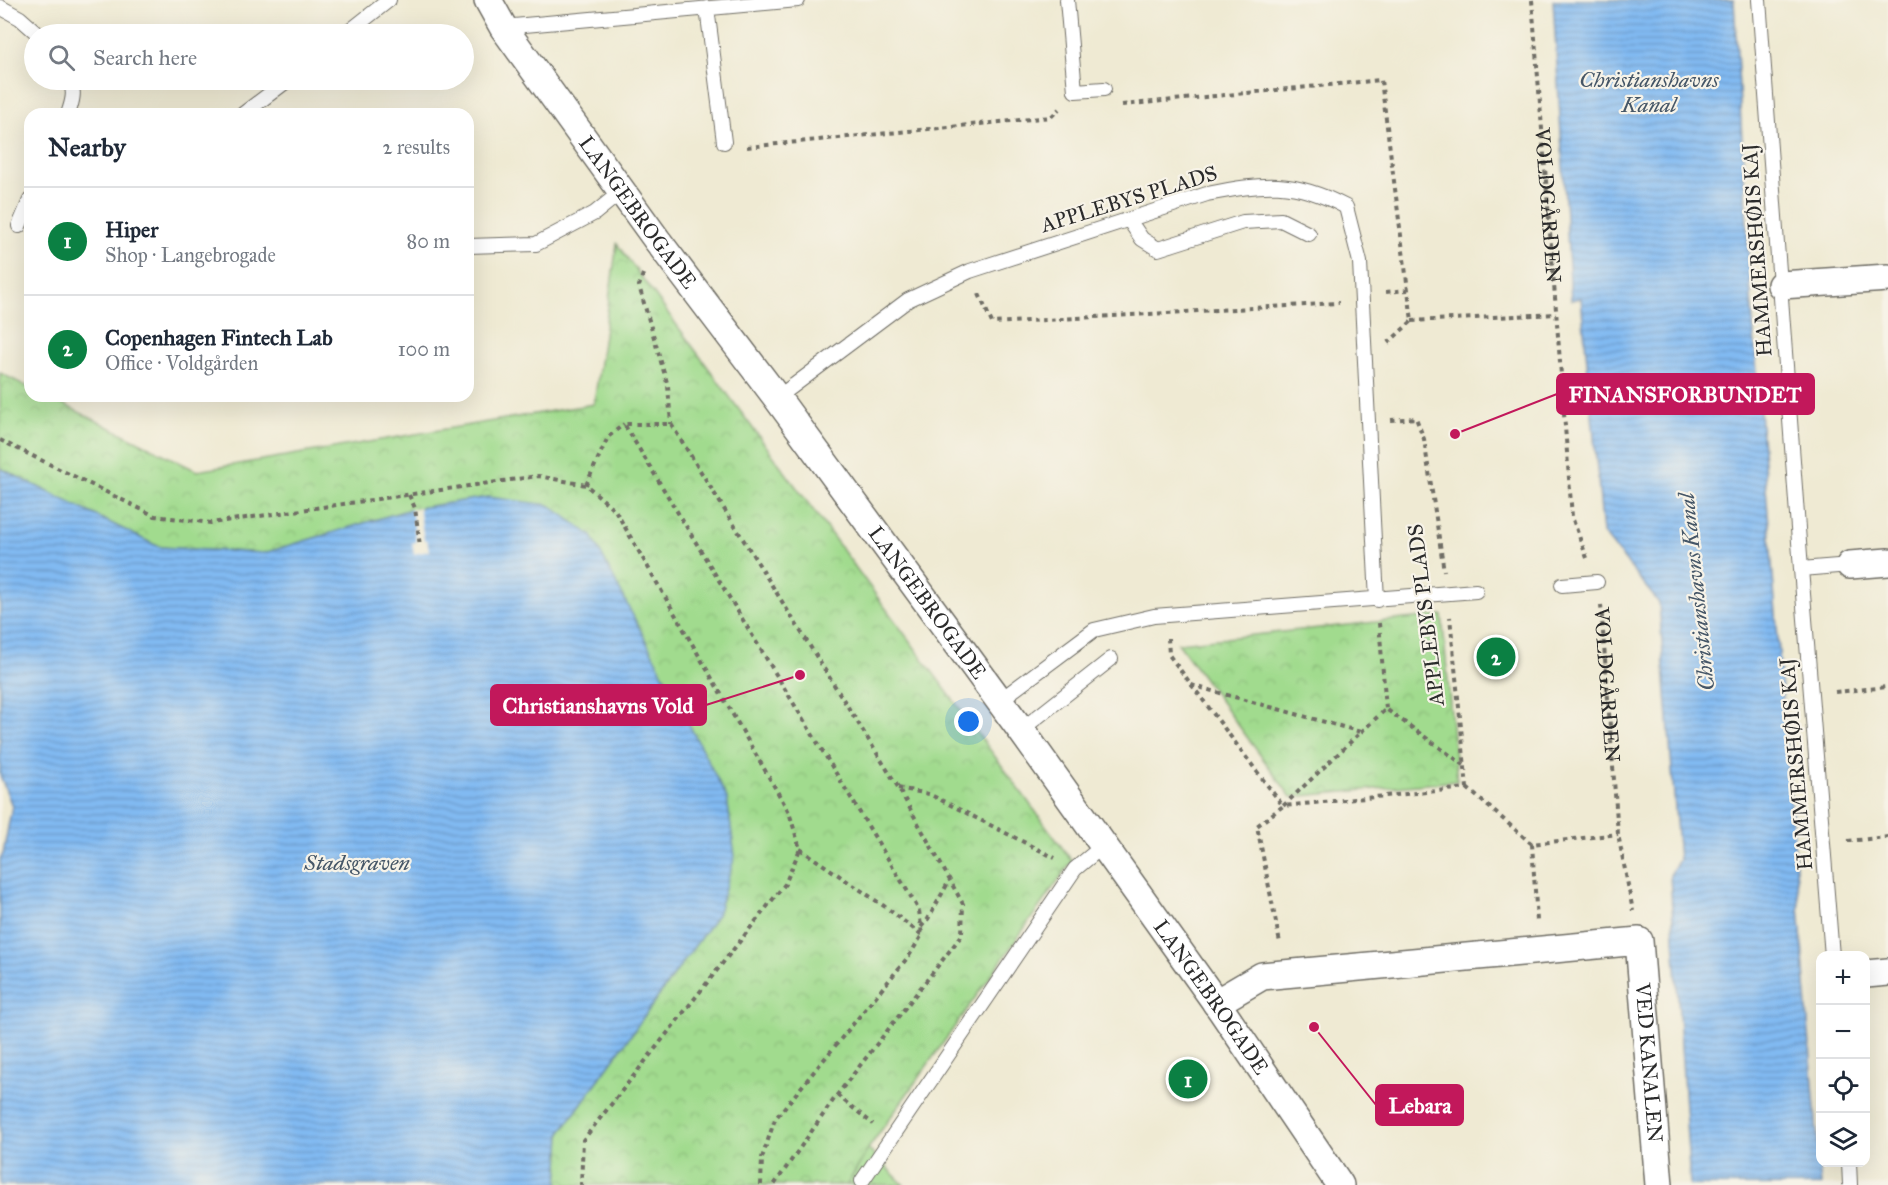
<!DOCTYPE html>
<html lang="en">
<head>
<meta charset="utf-8">
<style>
  :root { --surface:#fff; --page:#f2f2f3; --text:#1f2937; --muted:#747a83; --line:#e0e1e3; --accent:#0b8043 }
  body { margin:0; font-family:"IM FELL Great Primer",serif; background:var(--page); color:var(--text) }
  .controls { position:absolute; right:18px; bottom:18px; display:grid; overflow:hidden; border-radius:12px; box-shadow:0 6px 24px #0002 }
  .controls button { width:54px; height:54px; display:grid; place-items:center; padding:0; border:0; border-bottom:2px solid var(--line); background:var(--surface); color:var(--text); font:30px sans-serif }
  .you { position:absolute; left:969px; top:722px; width:21px; height:21px; margin:-15px; border:4px solid #fff; border-radius:50%; background:#1a73e8; box-shadow:0 0 0 9px #1a73e833 }
  .badge { display:grid; place-items:center; width:39px; height:39px; border-radius:50%; background:var(--accent); color:#fff; font-size:20px; font-weight:700 }
  .pin { position:absolute; translate:-50% -50%; border:3px solid #fff; box-shadow:0 2px 6px #0006 }
  .list { margin:0; padding:0; list-style:none }
  h2 { display:flex; justify-content:space-between; align-items:center; height:78px; margin:0; padding:0 24px; font-size:26px }
  h2 small { font-size:20px; font-weight:400; color:var(--muted) }
  .list li { display:grid; grid-template-columns:39px 1fr auto; gap:18px; align-items:center; box-sizing:border-box; height:108px; padding:0 24px; border-top:2px solid var(--line) }
  .list b { display:block; font-size:22px; white-space:nowrap }
  .list p { margin:0; font-size:20px; white-space:nowrap; color:var(--muted) }
  .list em { font-size:20px; font-style:normal; color:var(--muted) }
  .icon { flex:none; width:33px; height:33px; fill:none; stroke:currentColor; stroke-width:2; stroke-linecap:round; stroke-linejoin:round }
  .map { position:relative; flex:none; width:1888px; height:1185px; overflow:hidden }
  .search { position:absolute; background:var(--surface); box-shadow:0 6px 24px #0002; left:24px; top:24px; width:450px; height:66px; display:flex; align-items:center; gap:15px; box-sizing:border-box; padding:0 21px; border-radius:33px; color:var(--muted); font-size:22px }
  .panel { position:absolute; background:var(--surface); box-shadow:0 6px 24px #0002; left:24px; top:108px; width:450px; height:294px; border-radius:18px }
  .map>svg:first-child { display:block }
  .grass { fill:#a1db8e; stroke:#66835c; stroke-width:1.5 }
  .park { fill:url(#park-crowns); stroke:#66835c; stroke-width:1.5 }
  .water { fill:url(#water-rules); stroke:#56728e; stroke-width:1.5 }
  .pier { fill:#efead3 }
  .lines { fill:none; stroke-linecap:round; stroke-linejoin:round }
  .lane-casing { stroke:#706e66; stroke-width:16 }
  .street-casing { stroke:#706e66; stroke-width:30 }
  .path { stroke:#706e66; stroke-width:4; stroke-dasharray:4.5 4.5; stroke-linecap:butt }
  .lane { stroke:#fff; stroke-width:14 }
  .street { stroke:#fff; stroke-width:27 }
  .labels { text-anchor:middle; stroke-width:4.5; stroke-linejoin:round; paint-order:stroke }
  .street-label { font-size:21px; fill:#2b2b2b; stroke:#f7f3e8 }
  .water-label { font-size:22px; font-style:italic; fill:#455667; stroke:#f7f3e8 }
  .leader { fill:none; stroke:#c2185b; stroke-width:2 }
  .callout-dot { fill:#c2185b; stroke:#f7f3e8; stroke-width:2 }
  .callout { fill:#c2185b; stroke:#c2185b; stroke-width:2 }
  .callout-label { font-size:22px; text-anchor:middle; font-weight:bold; fill:#fff }
</style>
</head>
<body>
<div class="map">
<svg width="1888" height="1185" viewBox="0 0 1888 1185">
  <defs>
    <pattern id="park-crowns" width="20" height="18" patternUnits="userSpaceOnUse" patternTransform="scale(1.5)"><rect width="20" height="18" fill="#a1db8e"/><path d="M2 6a3 3 0 1 1 6 0M12 15a3 3 0 1 1 6 0" fill="none" stroke="#8bbc7b"/></pattern>
    <pattern id="water-rules" width="6" height="5" patternUnits="userSpaceOnUse" patternTransform="scale(1.5)"><rect width="6" height="5" fill="#81baf2"/><path d="M0 2.5h6" fill="none" stroke="#6a97c4"/></pattern>
  </defs>
  <rect width="100%" height="100%" fill="#f7f3e8"/>
  <filter id="ink" filterUnits="userSpaceOnUse"><feTurbulence type="fractalNoise" baseFrequency=".0167" numOctaves="2"/><feDisplacementMap in="SourceGraphic" scale="12" xChannelSelector="R" yChannelSelector="G"/><feConvolveMatrix kernelMatrix="1 2 1 2 8 2 1 2 1" color-interpolation-filters="sRGB"/></filter>
  <filter id="wash" filterUnits="userSpaceOnUse"><feTurbulence type="fractalNoise" baseFrequency=".008" numOctaves="4" result="noise"/><feDisplacementMap in="SourceGraphic" scale="24" xChannelSelector="R" yChannelSelector="G"/><feGaussianBlur stdDeviation="1.35" result="paint"/><feColorMatrix in="noise" values="0 0 0 0 0 0 0 0 0 0 0 0 0 0 0 0 0 1.4 0 .05"/><feComposite in="paint" operator="in"/></filter>
  <g filter="url(#wash)">
    <rect width="100%" height="100%" fill="#efead3"/>
    <path class="grass" d="M868,1149l36,36h-57z"/>
    <path class="park" d="M617,244l455,617 -204,288 -21,36h-289l3,-53 156,-217 -229,-418 -77,12 -147,44 -105,-6 -159,-79v-95l30,15v8h17l150,75 397,-67z
      M1442,615l15,166 -166,16 -113,-154z"/>
    <path class="water" d="M1553,0h181l17,297 70,888h-131l-20,-310 9,-15 -20,-257 -56,-70 -22,-235 -10,2z
      M0,468l159,79 105,6 147,-44 77,-12 61,8 43,31 135,262 8,58 -18,59 -156,217 -3,53h-558v-326l3,-5 9,-48 -12,-31z"/>
    <path class="pier" d="M419,507l5,33h3l2,11 -15,3 -2,-11 4,-1 -5,-33z"/>
  </g>
  <g filter="url(#ink)">
    <g class="lines">
      <g class="lane-casing">
        <path id="lane" d="M1067,0l8,91 29,-2
          M1759,0l42,569
          M0,7l20,11 18,16
          M707,8l17,134
          M503,27l295,-27
          M346,34l43,-34
          M68,114c4,-11 8,-24 1,-34
          M243,114l45,-34
          M1129,220l13,19 16,10 85,-27 38,-2 28,14
          M19,226l11,-26
          M468,246l68,-2 59,-31 27,-22
          M777,398l131,-98 62,-29 237,-77c56,-11 87,-15 139,13l14,55 17,338
          M1562,585l35,-3
          M999,701l95,-71 60,-14 322,-25
          M1021,730l90,-71
          M1832,956l-31,-387 49,-4
          M1849,1162l1,23
          M862,1181l213,-312 29,-24"/>
      </g>
      <g class="street-casing">
        <g id="street">
          <path id="s3" d="M488,0l15,27 154,213 120,158 244,332 201,281 118,174"/>
          <path d="M1781,285l107,-7"/>
          <path d="M1850,565l38,-3"/>
          <path d="M1866,974l22,-2"/>
          <path id="s4" d="M1216,1003l46,-27 377,-35 20,244"/>
        </g>
      </g>
      <g class="path">
        <path id="s1" d="M1532,0l40,517 15,41"/>
        <path d="M1122,105l259,-25 31,241"/>
        <path d="M747,147l304,-30 8,-8"/>
        <path d="M643,274l-4,12 29,100 3,38"/>
        <path d="M1386,292l22,-2"/>
        <path d="M979,294l13,29 347,-20"/>
        <path d="M1412,321l144,-7"/>
        <path d="M1388,343l24,-22"/>
        <path d="M1391,420l25,-2 8,21 20,132"/>
        <path d="M0,440l155,76 56,7 327,-47 48,9 29,25 174,302 11,37 -15,35 -202,256 -2,45"/>
        <path d="M586,485l22,-48 16,-13"/>
        <path d="M409,495l6,13 5,38"/>
        <path id="s2" d="M1601,605l17,229 15,77"/>
        <path d="M1379,623l7,86"/>
        <path d="M1168,638l1,17 114,151 -26,20 23,117"/>
        <path d="M1191,685l170,47 -78,74 184,-18 -17,-171"/>
        <path d="M1835,692l53,-5"/>
        <path d="M1361,732l25,-23 78,56"/>
        <path d="M898,788l31,6 126,64"/>
        <path d="M1467,788l65,56 86,-10"/>
        <path d="M1848,841l40,-4"/>
        <path d="M1532,844l5,77"/>
        <path d="M800,849l84,57 38,29"/>
        <path d="M921,927l7,-8 21,-38"/>
        <path d="M837,1095l36,29"/>
        <path d="M761,1185l1,-27 13,-39 134,-163 13,-21 -3,-25 -295,-486h47l227,363 65,117 -1,31 -125,160 -63,90"/>
      </g>
      <use href="#lane" class="lane"/>
      <use href="#street" class="street"/>
    </g>
  </g>
  <g class="labels">
    <g class="street-label">
      <text transform="translate(1129 199) rotate(-17)" y="7">APPLEBYS PLADS</text>
      <text dy="7" stroke="none"><textPath href="#s1" startOffset="206">VOLDGÅRDEN</textPath></text>
      <text dy="7" stroke="none"><textPath href="#s3" startOffset="260">LANGEBROGADE</textPath></text>
      <text transform="translate(1757 250) rotate(-94)" y="7">HAMMERSHØIS KAJ</text>
      <text dy="7" stroke="none"><textPath href="#s3" startOffset="746">LANGEBROGADE</textPath></text>
      <text transform="translate(1426 615) rotate(-97)" y="7">APPLEBYS PLADS</text>
      <text dy="7" stroke="none"><textPath href="#s2" startOffset="80">VOLDGÅRDEN</textPath></text>
      <text transform="translate(1796 764) rotate(-95)" y="7">HAMMERSHØIS KAJ</text>
      <text dy="7" stroke="none"><textPath href="#s3" startOffset="1232">LANGEBROGADE</textPath></text>
      <text dy="7" stroke="none"><textPath href="#s4" startOffset="554">VED KANALEN</textPath></text>
    </g>
    <g class="water-label">
      <text x="1649" y="87">Christianshavns<tspan x="1649" dy="25">Kanal</tspan></text>
      <text transform="translate(1696 592) rotate(-96)" y="8">Christianshavns Kanal</text>
      <text x="357" y="870">Stadsgraven</text>
    </g>
  </g>
  <path class="leader" d="M1455 434L1557 394M800 675L706 705M1314 1027L1376 1105"/>
  <g class="callout-dot">
    <circle cx="1455" cy="434" r="6"/>
    <circle cx="800" cy="675" r="6"/>
    <circle cx="1314" cy="1027" r="6"/>
  </g>
  <g class="callout">
    <rect x="1557" y="374" width="257" height="40" rx="6"/>
    <rect x="491" y="685" width="215" height="40" rx="6"/>
    <rect x="1376" y="1085" width="87" height="40" rx="6"/>
  </g>
  <g class="callout-label">
    <text x="1685" y="402">FINANSFORBUNDET</text>
    <text x="598" y="713">Christianshavns Vold</text>
    <text x="1420" y="1113">Lebara</text>
  </g>
</svg>
<div class="controls">
<button>+</button>
<button>−</button>
<button><svg class="icon" aria-label="locate" viewBox="0 0 24 24"><circle cx="12" cy="12" r="6"/><path d="M12 2v4M12 18v4M2 12h4M18 12h4"/></svg></button>
<button><svg class="icon" aria-label="layers" viewBox="0 0 24 24"><path d="M12 4l9 5-9 5-9-5zM3 14l9 5 9-5"/></svg></button>
</div>
<div class="you"></div>
<div class="pin badge" style="left:1188px;top:1079px">1</div>
<div class="pin badge" style="left:1496px;top:657px">2</div>
<div class="search"><svg class="icon" aria-label="search" viewBox="0 0 24 24"><circle cx="10" cy="10" r="6"/><path d="M15 15l6 6"/></svg>Search here</div>
<section class="panel">
<h2>Nearby<small>2 results</small></h2>
<ul class="list">
<li><span class="badge">1</span><div><b>Hiper</b><p>Shop · Langebrogade</p></div><em>80 m</em></li>
<li><span class="badge">2</span><div><b>Copenhagen Fintech Lab</b><p>Office · Voldgården</p></div><em>100 m</em></li>
</ul>
</section>
</div>
</body>
</html>
